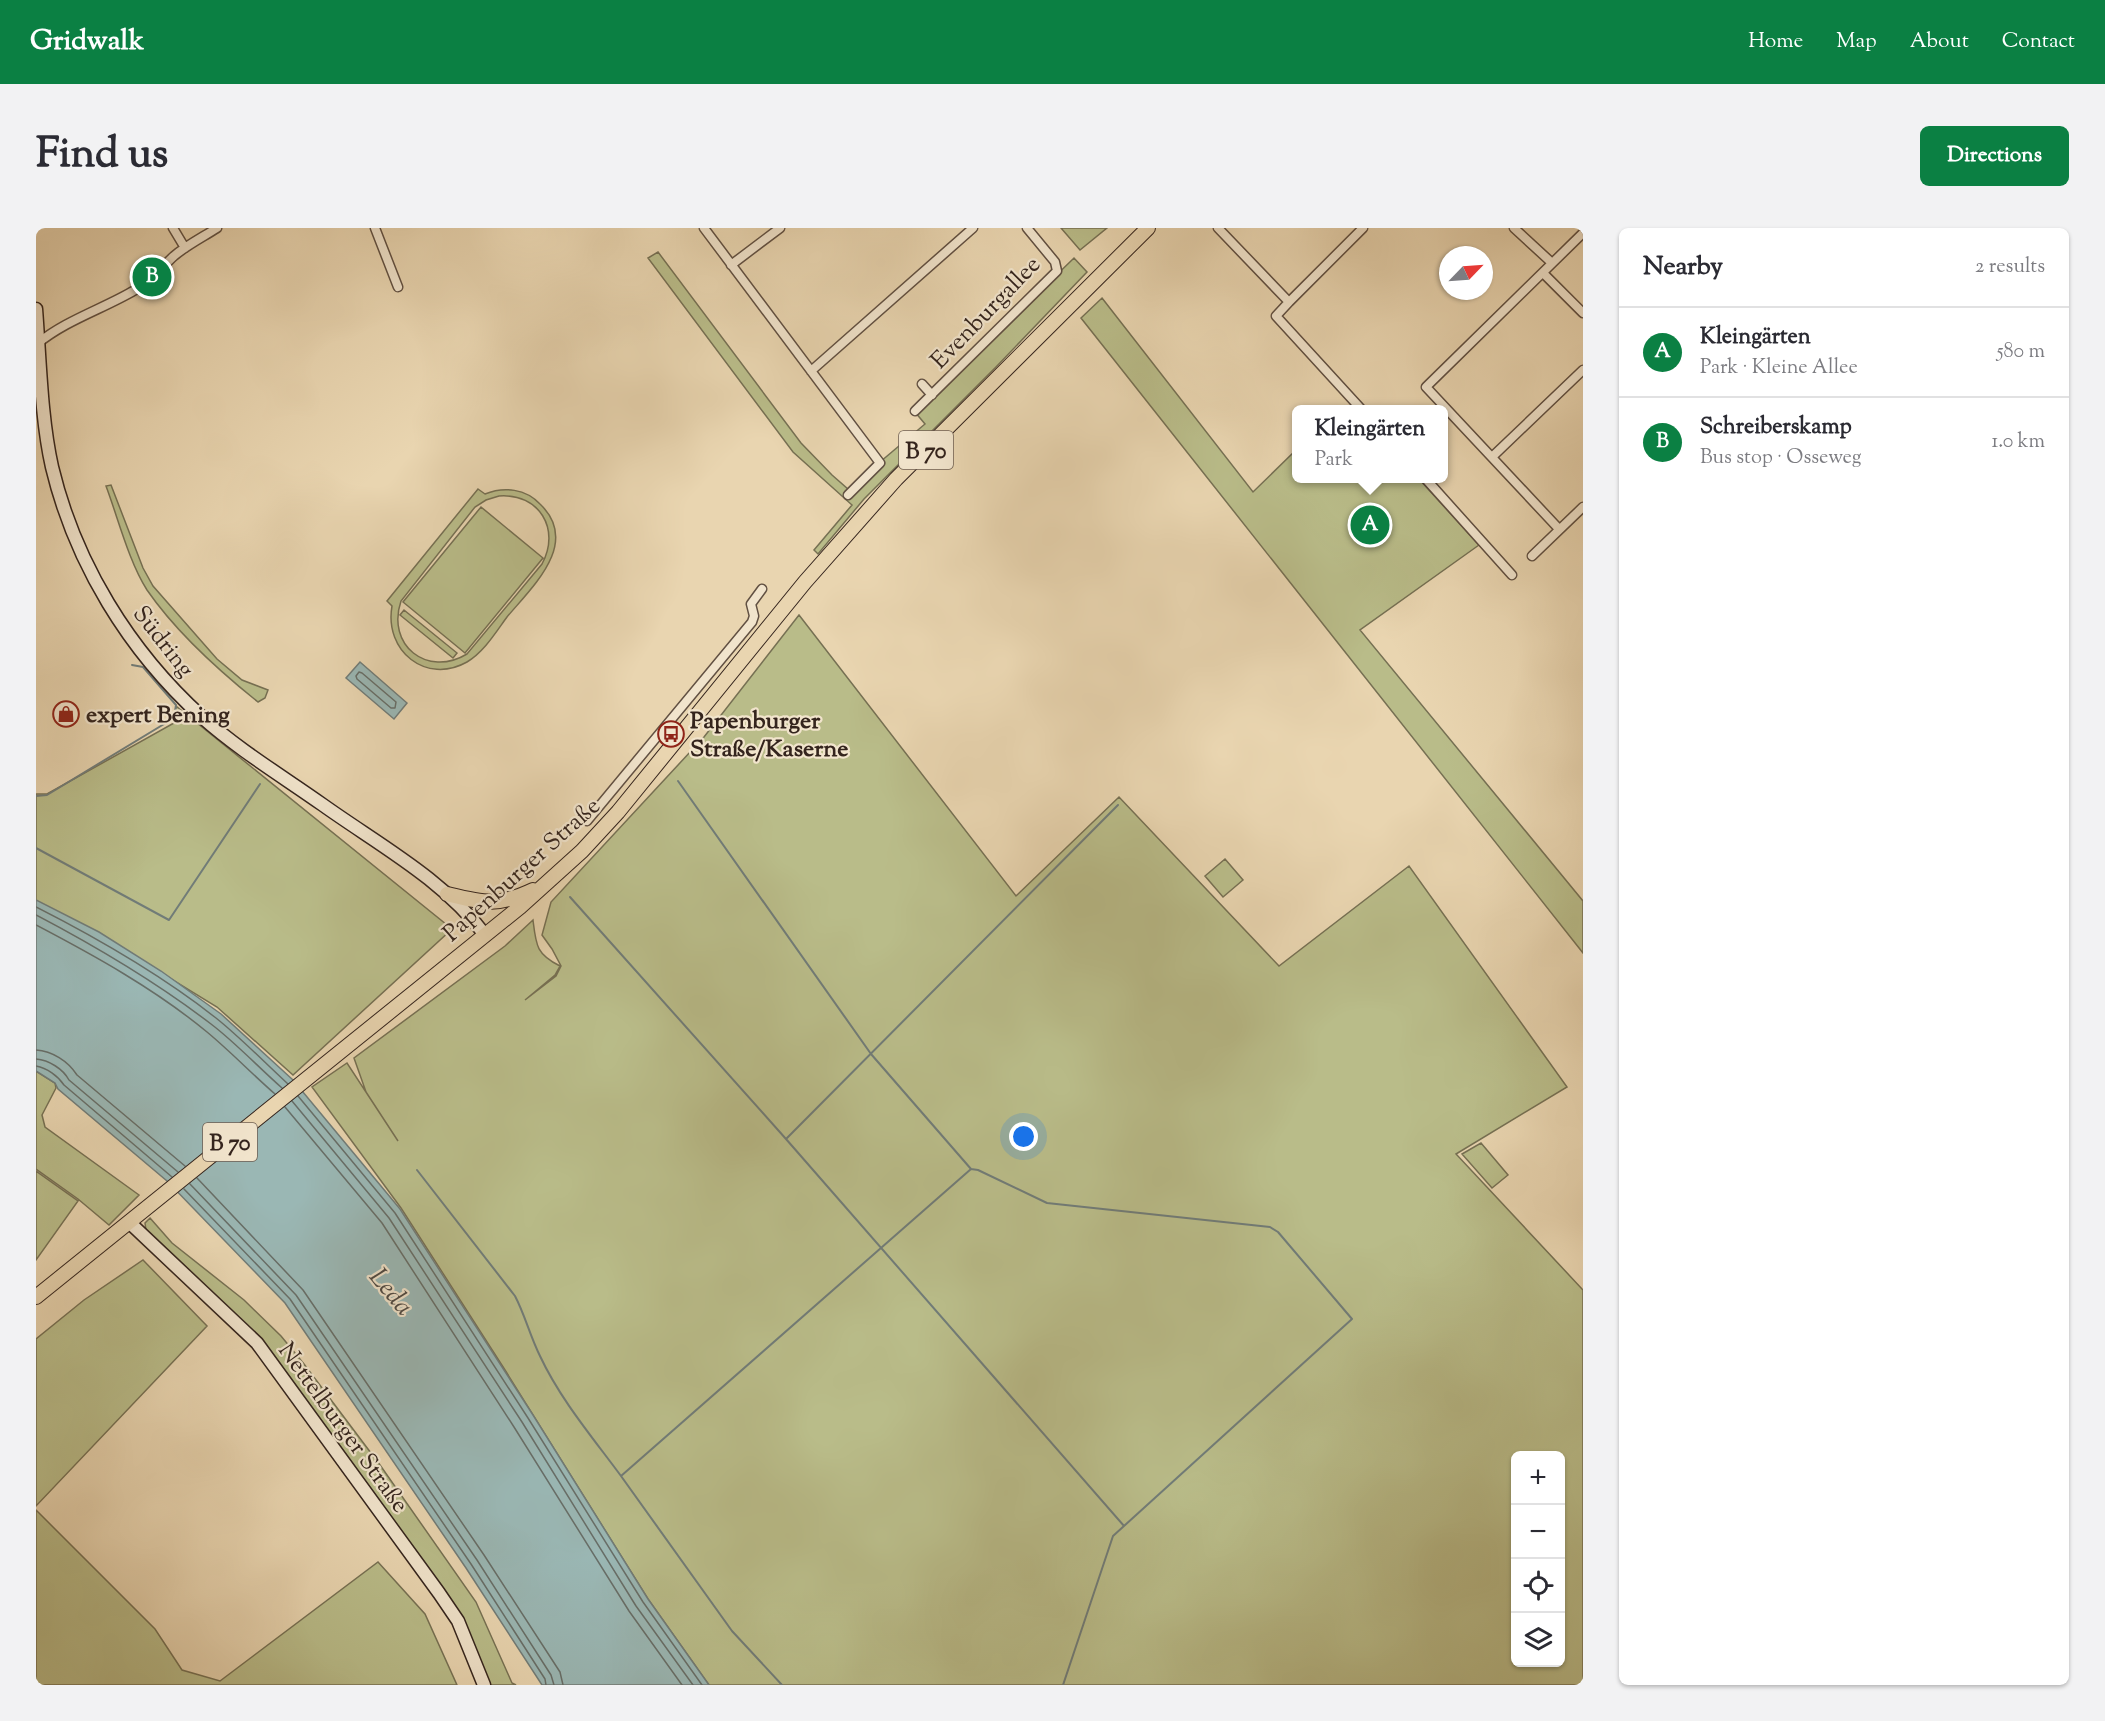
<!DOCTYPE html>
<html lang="en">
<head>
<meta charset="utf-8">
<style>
  :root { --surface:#fff; --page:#f2f2f3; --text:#2b2b33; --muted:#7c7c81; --line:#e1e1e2; --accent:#0b8043 }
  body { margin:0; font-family:"Sorts Mill Goudy",serif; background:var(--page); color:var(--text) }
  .controls { position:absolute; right:18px; bottom:18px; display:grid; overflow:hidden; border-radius:9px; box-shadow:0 2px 4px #0004 }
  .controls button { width:54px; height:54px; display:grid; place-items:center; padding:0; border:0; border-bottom:2px solid var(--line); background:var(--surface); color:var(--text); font:30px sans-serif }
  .compass { position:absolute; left:1403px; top:18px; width:54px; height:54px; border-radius:50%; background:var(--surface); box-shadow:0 2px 4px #0004; rotate:65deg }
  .you { position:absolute; left:988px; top:909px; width:21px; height:21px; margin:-15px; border:4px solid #fff; border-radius:50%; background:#1a73e8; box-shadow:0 0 0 9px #1a73e833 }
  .badge { display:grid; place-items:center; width:39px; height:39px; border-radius:50%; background:var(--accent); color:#fff; font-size:20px; font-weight:700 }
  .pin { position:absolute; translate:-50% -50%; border:3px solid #fff; box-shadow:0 2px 6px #0006 }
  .popup { position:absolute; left:1256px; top:177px; width:156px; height:78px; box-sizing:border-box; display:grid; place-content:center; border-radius:9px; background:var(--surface); filter:drop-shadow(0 2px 4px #0005); font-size:20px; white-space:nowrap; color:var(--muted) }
  .popup b { font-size:22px; color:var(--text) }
  .popup::after { content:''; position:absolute; left:50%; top:100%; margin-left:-12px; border:12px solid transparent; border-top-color:var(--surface) }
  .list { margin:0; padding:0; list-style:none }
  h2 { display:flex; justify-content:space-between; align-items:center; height:78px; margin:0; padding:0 24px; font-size:26px }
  h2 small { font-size:20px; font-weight:400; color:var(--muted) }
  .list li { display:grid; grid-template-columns:39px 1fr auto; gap:18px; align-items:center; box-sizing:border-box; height:90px; padding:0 24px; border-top:2px solid var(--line) }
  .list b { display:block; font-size:22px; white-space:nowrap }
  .list p { margin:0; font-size:20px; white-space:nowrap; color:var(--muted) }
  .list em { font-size:20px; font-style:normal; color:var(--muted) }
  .icon { flex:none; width:33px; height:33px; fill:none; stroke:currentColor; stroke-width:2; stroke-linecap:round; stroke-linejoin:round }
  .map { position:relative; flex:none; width:1547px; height:1457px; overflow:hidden; border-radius:9px }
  header { display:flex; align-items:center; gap:36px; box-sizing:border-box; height:84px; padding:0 30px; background:var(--accent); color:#fff }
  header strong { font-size:28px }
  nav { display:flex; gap:33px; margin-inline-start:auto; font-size:21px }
  .intro { display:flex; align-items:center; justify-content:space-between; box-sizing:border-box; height:144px; padding:0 36px }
  h1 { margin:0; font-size:42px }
  .button { padding:15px 27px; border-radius:9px; background:var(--accent); color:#fff; font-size:21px; font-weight:700 }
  main { display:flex; gap:36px; padding:0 36px }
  aside { flex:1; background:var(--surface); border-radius:9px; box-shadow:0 2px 4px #0004 }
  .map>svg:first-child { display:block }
  .green { fill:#b9bc89; stroke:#767053; stroke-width:1.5; fill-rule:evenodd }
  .water { fill:#9ab7b4; stroke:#717c78; stroke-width:1.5 }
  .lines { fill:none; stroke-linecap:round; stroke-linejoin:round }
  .shore { stroke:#676e68; stroke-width:1.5 }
  .stream { stroke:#717c78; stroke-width:2 }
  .street-casing { stroke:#615042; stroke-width:11 }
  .secondary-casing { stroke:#34241d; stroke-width:15 }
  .primary-casing { stroke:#34241d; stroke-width:16 }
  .street { stroke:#f1e4cc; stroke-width:8 }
  .secondary { stroke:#f1e4cc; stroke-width:12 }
  .primary { stroke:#e9d5b0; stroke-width:14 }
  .labels { text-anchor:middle; stroke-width:4.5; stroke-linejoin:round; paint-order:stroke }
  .shield { fill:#f1e4cc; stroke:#6d5e52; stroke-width:1.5 }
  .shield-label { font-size:22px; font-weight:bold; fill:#34241d }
  .street-label { font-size:24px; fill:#34241d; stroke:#f1e4cc }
  .poi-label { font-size:24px; font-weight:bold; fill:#34241d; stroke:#f1e4cc; text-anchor:start }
  .water-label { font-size:26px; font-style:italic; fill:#4e4943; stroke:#f1e4cc }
</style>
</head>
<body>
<header>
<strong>Gridwalk</strong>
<nav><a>Home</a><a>Map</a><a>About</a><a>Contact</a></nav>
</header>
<div class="intro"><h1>Find us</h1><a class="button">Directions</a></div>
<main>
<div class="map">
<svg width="1547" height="1457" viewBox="0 0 1547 1457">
  <rect width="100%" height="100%" fill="#e9d5b0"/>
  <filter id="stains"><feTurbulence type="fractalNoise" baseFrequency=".00333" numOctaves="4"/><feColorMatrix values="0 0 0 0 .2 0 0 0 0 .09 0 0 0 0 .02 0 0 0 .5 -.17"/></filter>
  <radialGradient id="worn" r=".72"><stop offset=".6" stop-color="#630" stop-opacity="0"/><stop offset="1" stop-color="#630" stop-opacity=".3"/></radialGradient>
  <path class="green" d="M1025,0h46l-27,22z
    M622,24l143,191 31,32 16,14 77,-65 -10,-12 159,-154 13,14 -91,95 -132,132 -46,55 -4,-4 38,-45 -59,-53 -145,-194z
    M1066,70l151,194 43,-42v28l123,1 60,66 -119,85 223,271v52l-502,-635z
    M75,257l32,83 10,18 64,73 25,21 26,10 -3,8 -7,4c-40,-32 -82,-70 -111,-112 -18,-28 -29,-72 -41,-104z
    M442,261l7,5c19,-8 41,-5 55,10 41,39 -8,83 -33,113 -11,15 -23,35 -40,45 -41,23 -83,-11 -75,-56l-5,-5zM463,268c40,-3 62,33 43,68l-75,90c-40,24 -81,-9 -66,-53l74,-94 11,-7z
    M445,279l62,51 -78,95 -62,-51z
    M368,382l53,43 -4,5 -53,-43z
    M763,387l217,281 103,-99 160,169 130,-100 158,221 -111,67 127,136v395h-874l-61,-86 -143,-229 -104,-162 -89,-121 35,-24 51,78 -32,-49 -12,-34 151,-112 28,-26c3,25 3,34 27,46l-5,9 -30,25 31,-24 5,-10 -9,-17 -10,-14 9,-33 153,-165zM1480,1228h44v206h-44z
    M140,478l276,223 -159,146 -76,-68 -98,-60 -83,-43v-110h11l127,-71z
    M1189,631l18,21 -20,17 -18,-21z
    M0,843l19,12 1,5 -14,27 3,12 94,68 -30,30 -31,-26 -42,-30z
    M1445,915l27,32 -16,13 -30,-34z
    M0,943l42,30 -42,59z
    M114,990l22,25 72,57 37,36 23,28 76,101 96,137 36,81 4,2h-28l-14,-35 -156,-232 -172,-188 -1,-7z
    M107,1032l64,66 -171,180v-167l48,-39z
    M0,1282l119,119 27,41 38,11 158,-119 47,52 32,71h-421z"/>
  <path class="water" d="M324,434l47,41 -13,16 -48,-41z
    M0,672l63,32 62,39 60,43 72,66 107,129 133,206 115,184 61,86h-167l-76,-117 -181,-265 -118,-122 -109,-92 -3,-6 -19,-12z"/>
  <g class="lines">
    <path class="shore" d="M323,444l3,1 34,29 -1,6h-4l-34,-29 -1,-3z
      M0,679c63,32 124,67 180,111 25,20 48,44 72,66
      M0,687c61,32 120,67 175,109 25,19 47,43 71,64
      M0,697c59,31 119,64 171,107 23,19 45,42 68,62
      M0,822c16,1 32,11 41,25l108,91
      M0,831c13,1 27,10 33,21l109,92
      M0,838c11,2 22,10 28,19l108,92
      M262,868l97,117 133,205 115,184 59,83
      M256,873l97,117 133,204 114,184 57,79
      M249,879l97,116 132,204 115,184 53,74
      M161,950l106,112 181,265 76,117 3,13
      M154,956l106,111 181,265 74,115 3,10
      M148,961l106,110 181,265 74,115 1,6"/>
    <path class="stream" d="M642,553l193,273 100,115 7,1 69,33 223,24 8,5 74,87 -228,207
      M0,568l11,-1 127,-77 2,-13 -33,-38 -11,-2
      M0,620l133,72 91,-136
      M534,669l216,242
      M381,942l98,126c10,19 15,40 25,60 20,43 53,82 81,120l350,-307
      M585,1248l111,155 50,54
      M1027,1457l50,-149 11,-10 -338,-387 332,-334"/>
    <g class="street-casing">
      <path id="street" d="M137,0l12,20
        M339,0l23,59
        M668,0l176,235 -32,32
        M1182,0l71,74 74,-74
        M1478,0l38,35
        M695,37l49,-37
        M1507,45l40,40
        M1253,74l-13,14 86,94
        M1,116c29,-24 66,-35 98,-54 15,-9 26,-22 39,-34 13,-11 29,-19 43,-28
        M775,143l162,-143
        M886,156l10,11
        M879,183l142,-140 -2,-9 -28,-34
        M1456,229l91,-87
        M1389,250l87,97
        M1523,301l-133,-142 157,-154
        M1496,328l51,-49
        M551,593l165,-199 2,-6 -3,-12 11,-15"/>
    </g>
    <g class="secondary-casing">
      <path id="secondary" d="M0,81c4,51 5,109 16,158 23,96 77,184 150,250 37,33 80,59 121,88 56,40 120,74 162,130
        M94,995l127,120 182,250 19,28 26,64"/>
    </g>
    <g class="primary-casing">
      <path id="primary" d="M411,666c37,9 50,13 86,-4
        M0,1069l484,-390 62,-56 36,-39 187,-230 91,-103 252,-251"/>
    </g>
    <use href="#street" class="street"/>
    <use href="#secondary" class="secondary"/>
    <use href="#primary" class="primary"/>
  </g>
  <defs>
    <g id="shop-ring" transform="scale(1.35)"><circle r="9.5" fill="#f1e4cc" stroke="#8f2418" stroke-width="1.5"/><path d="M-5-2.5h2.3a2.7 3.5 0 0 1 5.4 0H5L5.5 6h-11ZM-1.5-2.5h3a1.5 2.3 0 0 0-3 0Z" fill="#8f2418"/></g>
    <g id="bus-ring" transform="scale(1.35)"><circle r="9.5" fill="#f1e4cc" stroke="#8f2418" stroke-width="1.5"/><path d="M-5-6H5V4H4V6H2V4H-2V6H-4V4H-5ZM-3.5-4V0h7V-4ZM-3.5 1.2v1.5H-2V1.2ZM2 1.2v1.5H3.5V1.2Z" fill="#8f2418"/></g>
  </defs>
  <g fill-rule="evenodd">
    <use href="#shop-ring" x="30" y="486"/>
    <use href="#bus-ring" x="635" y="506"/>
  </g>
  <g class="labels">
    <g class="shield">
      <rect x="863" y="203" width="54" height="38" rx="4.5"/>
      <rect x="167" y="895" width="54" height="38" rx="4.5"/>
    </g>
    <g class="shield-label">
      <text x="890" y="230">B 70</text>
      <text x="194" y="922">B 70</text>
    </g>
    <g class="street-label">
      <text transform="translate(949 84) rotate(-46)" y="8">Evenburgallee</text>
      <text transform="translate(128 413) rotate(52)" y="8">Südring</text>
      <text transform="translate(485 641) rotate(-42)" y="8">Papenburger Straße</text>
      <text transform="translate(308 1199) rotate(54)" y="8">Nettelburger Straße</text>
    </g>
    <g class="poi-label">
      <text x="50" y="494">expert Bening</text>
      <text x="654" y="500">Papenburger<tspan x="654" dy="28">Straße/Kaserne</tspan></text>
    </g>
    <g class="water-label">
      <text transform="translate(356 1063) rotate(50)" y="9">Leda</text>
    </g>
  </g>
  <rect width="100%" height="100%" filter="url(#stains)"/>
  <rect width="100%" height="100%" fill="url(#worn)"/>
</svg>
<div class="controls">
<button>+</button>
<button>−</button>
<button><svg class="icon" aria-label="locate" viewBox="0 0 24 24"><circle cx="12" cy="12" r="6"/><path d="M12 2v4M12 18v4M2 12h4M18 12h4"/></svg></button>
<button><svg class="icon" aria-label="layers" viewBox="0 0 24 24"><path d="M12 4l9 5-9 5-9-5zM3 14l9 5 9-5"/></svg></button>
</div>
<svg class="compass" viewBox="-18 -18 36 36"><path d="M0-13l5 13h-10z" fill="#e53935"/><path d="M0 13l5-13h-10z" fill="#7c7c81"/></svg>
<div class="you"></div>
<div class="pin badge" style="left:1334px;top:297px">A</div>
<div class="popup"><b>Kleingärten</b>Park</div>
<div class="pin badge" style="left:116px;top:49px">B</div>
</div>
<aside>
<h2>Nearby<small>2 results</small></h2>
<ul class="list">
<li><span class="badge">A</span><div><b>Kleingärten</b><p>Park · Kleine Allee</p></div><em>580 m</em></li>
<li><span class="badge">B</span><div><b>Schreiberskamp</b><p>Bus stop · Osseweg</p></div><em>1.0 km</em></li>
</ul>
</aside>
</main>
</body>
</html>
